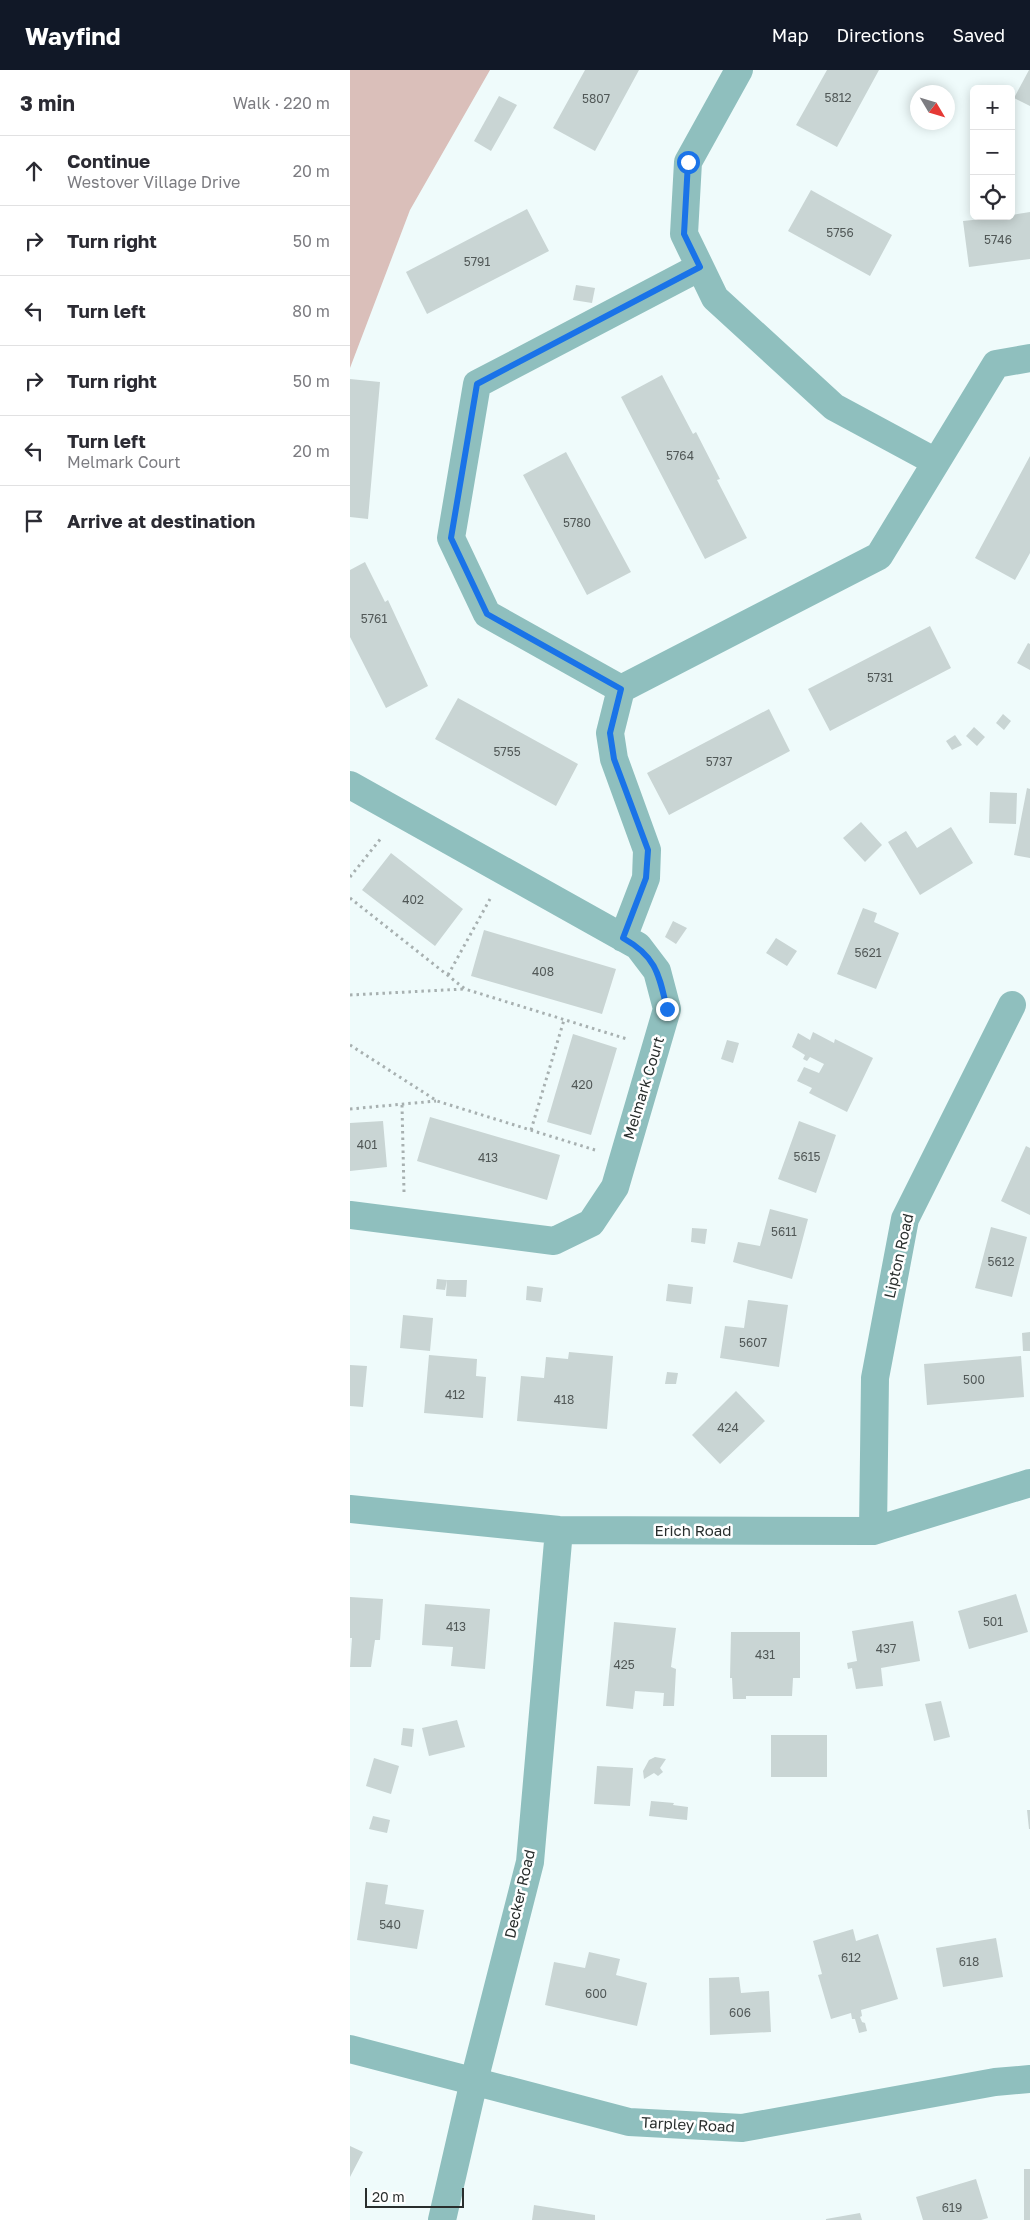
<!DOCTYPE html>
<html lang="en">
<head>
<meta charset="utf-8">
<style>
  :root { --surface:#fff; --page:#f7f7f7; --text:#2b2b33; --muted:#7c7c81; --line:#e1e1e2; --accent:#111827 }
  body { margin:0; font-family:"Golos Text",sans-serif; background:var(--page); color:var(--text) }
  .controls { position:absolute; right:15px; top:15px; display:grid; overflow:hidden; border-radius:8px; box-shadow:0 2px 12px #0003 }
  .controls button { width:45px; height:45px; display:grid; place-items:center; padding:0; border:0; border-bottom:1px solid var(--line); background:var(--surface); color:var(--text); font:25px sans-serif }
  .compass { position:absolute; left:560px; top:15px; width:45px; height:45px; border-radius:50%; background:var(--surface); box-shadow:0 2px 12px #0003; rotate:128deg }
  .scale { position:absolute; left:15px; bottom:12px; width:99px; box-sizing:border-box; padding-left:5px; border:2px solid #292e2d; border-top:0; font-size:14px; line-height:18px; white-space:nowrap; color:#292e2d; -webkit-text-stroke:4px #fff; paint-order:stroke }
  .stop { position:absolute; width:15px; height:15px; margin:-11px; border:4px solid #1a73e8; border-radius:50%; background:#fff }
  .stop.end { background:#1a73e8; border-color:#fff; box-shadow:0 1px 5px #0008 }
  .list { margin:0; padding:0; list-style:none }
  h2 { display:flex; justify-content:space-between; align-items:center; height:65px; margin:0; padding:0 20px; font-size:21px }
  h2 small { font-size:16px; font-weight:400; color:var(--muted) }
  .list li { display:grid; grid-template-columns:32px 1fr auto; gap:15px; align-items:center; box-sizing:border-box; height:70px; padding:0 20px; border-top:1px solid var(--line) }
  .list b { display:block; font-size:19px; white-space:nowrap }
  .list p { margin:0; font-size:16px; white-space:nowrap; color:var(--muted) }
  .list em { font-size:16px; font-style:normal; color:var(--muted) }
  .icon { flex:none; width:28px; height:28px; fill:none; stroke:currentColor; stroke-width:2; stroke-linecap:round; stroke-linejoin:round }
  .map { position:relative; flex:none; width:680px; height:2150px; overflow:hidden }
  header { display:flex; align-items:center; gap:30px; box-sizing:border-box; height:70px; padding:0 25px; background:var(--accent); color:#fff }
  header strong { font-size:24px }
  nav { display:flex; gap:28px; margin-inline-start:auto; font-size:18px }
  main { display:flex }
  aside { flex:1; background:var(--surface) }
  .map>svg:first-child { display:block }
  .green { fill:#dabfba }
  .building { fill:#c9d5d4 }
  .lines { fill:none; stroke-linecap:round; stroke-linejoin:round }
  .path { stroke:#a7b0b0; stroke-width:3; stroke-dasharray:2.5 4; stroke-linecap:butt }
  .minor { stroke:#8fbfbe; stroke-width:28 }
  .route { stroke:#1a73e8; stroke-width:6 }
  .labels { text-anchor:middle; stroke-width:5; stroke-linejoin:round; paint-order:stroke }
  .number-label { font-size:12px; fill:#515857 }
  .street-label { font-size:15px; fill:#292e2d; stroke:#fff }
</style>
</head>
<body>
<header>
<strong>Wayfind</strong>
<nav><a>Map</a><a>Directions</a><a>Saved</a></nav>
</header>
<main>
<aside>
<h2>3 min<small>Walk · 220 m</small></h2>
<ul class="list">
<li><svg class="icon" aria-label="ahead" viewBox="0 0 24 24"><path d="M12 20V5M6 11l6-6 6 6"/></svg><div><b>Continue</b><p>Westover Village Drive</p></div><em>20 m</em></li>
<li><svg class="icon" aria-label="right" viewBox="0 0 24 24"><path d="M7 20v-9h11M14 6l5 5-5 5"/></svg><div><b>Turn right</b></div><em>50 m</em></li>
<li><svg class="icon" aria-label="left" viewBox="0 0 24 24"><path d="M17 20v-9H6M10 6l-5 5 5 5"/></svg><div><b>Turn left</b></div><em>80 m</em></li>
<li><svg class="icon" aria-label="right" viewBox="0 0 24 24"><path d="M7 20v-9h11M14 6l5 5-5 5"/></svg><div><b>Turn right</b></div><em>50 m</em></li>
<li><svg class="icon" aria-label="left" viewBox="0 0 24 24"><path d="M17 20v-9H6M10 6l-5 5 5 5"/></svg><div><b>Turn left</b><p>Melmark Court</p></div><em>20 m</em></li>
<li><svg class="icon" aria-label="arrive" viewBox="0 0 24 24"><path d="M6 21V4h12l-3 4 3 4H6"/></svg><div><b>Arrive at destination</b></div></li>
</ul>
</aside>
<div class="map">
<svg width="680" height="2150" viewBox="0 0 680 2150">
  <rect width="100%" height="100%" fill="#effbfb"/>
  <path class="green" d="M0,0h140l-80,140 -60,158z"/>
  <path class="building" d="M235,0h54l-44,81 -42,-23z
    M477,0h52l-42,77 -41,-22z
    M679,0h1v36l-16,-8z
    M149,26l18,9 -26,46 -17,-10z
    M461,120l81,45 -22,41 -82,-45z
    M177,139l22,42 -122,63 -21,-42z
    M680,142v47l-61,8 -6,-46 48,-5v-1z
    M226,215l19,3 -3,15 -19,-3z
    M312,305l31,59 3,-2 24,47 -3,1 30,58 -42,21 -84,-162z
    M0,309l30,3 -12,137 -18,-2z
    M216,382l65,120 -44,23 -64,-120z
    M680,386v97l-15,27 -40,-22z
    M15,492l20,40 3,-2 40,86 -42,22 -36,-71v-67z
    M580,556l21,42 -121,63 -22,-42z
    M678,573l2,1v26l-13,-7z
    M108,628l120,66 -22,42 -121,-67z
    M419,639l21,42 -121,64 -22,-42z
    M653,644l8,7 -7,9 -8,-7z
    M624,657l11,10 -8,9 -11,-10z
    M605,665l7,10 -10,5 -6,-9z
    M677,718l3,1v69l-16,-3z
    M640,722l27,1 -1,31 -27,-1z
    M511,752l21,23 -17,17 -22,-24z
    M601,757l22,36 -53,32 -32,-53 18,-11 11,17z
    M41,783l72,56 -28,37 -73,-56z
    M513,838l14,5 -3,9 25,11 -23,56 -39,-15z
    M323,851l14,7 -11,16 -11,-7z
    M134,860l132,39 -14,45 -131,-38z
    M426,868l21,13 -10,15 -21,-13z
    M463,962l21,11 1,-4 38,19 -26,54 -38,-19 3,-5 -15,-7 7,-14 15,6 5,-9 -14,-7 -3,4 -4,-2 2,-4 -13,-8 6,-14 12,7z
    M223,964l44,14 -26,87 -44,-13z
    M377,970l12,3 -6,20 -12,-4z
    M80,1047l130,38 -13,45 -130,-39z
    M33,1051l4,46 -37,4v-48z
    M449,1051l37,14 -20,58 -38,-14z
    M676,1076l4,2v67l-29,-14z
    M420,1139l38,10 -16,60 -59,-17 5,-20 22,4z
    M641,1157l36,10 -15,60 -37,-9z
    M342,1158l15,1 -2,15 -14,-2z
    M87,1209l10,1 -2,10 -9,-1z
    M97,1210h20l-1,17 -20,-1z
    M318,1214l25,3 -2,17 -25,-3z
    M177,1216l16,2 -2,14 -15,-2z
    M398,1230l40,5 -9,62 -59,-9 5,-32 19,2z
    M53,1245l30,3 -3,33 -30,-3z
    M680,1262v19h-7l-1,-18z
    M219,1282l44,4 -6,73 -90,-8 4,-45 23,2 2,-21 22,2z
    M79,1285l48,4 -1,17 10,1 -3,41 -59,-5z
    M671,1286l3,41 -97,8 -3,-41z
    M0,1295l17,1 -4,41 -13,-1z
    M317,1302l11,1 -2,11h-11z
    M386,1321l29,30 -45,43 -28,-29z
    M666,1524l12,38 -59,17 -11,-38z
    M0,1527l33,2 -3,41h-5l-4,27h-21l2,-29h-2z
    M75,1534l65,5 -5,60 -34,-3 2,-19 -31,-2z
    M563,1551l7,40 -39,7 2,18 -27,3 -4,-21 -4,1 -1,-6 10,-2 -5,-30z
    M264,1552l62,6 -5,39 5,2 -2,37h-11l1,-13 -29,-2 -2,18 -27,-3z
    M381,1562h69v46h-7l-1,18h-46v3h-13l-1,-21h-2z
    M591,1631l9,36 -16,4 -9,-37z
    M107,1650l8,27 -36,9 -7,-28z
    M53,1658l11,1 -2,18 -11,-2z
    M421,1665h56v42h-56z
    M305,1687l11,2 -6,9 3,4 -5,4 -4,-3 -10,6 -1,-8 6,-11z
    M24,1688l25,8 -8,28 -25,-8z
    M247,1696l36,2 -3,38 -36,-2z
    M301,1731l23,2 -1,2 15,2 -1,13 -38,-4z
    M677,1740h3v19h-1z
    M23,1746l17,4 -3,13 -18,-4z
    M16,1812l22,3 -3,19 39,6 -7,39 -60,-9z
    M503,1859l3,12 22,-7 20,65 -37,11 1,6 -2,1 2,5 3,1 2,8 -8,2 -4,-14h-3l-1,-6 -20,6 -13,-44 4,-1 -9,-33z
    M646,1868l7,39 -60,10 -7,-39z
    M239,1882l31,7 -4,16 31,8 -10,43 -92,-21 9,-43 31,6z
    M389,1907l2,16 28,-2 2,41 -61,3 -1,-57z
    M0,2076l13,6 -13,25z
    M674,2099h6v51h-6z
    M626,2109l12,39 -7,2h-58l-7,-23z
    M184,2135l61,10v5h-63z
    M510,2143l2,7h-36v-1z"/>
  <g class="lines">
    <path class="path" d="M0,807l32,-40
      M0,828l115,91 162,50
      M98,905l42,-76
      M0,925l114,-6
      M0,975l87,56 158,49
      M52,1035l2,87
      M0,1039l86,-8
      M181,1060l33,-110"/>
    <path class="minor" d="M389,0l-51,92 -4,72 31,64 119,109 102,55
      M350,197l-223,117 -26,154 36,76 134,75 258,-133 117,-192 34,-6
      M271,619l-11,44 4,26 33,91 -1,28 -23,60
      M0,715l288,161 19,25 10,38 -52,178 -24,36 -37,18 -204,-26
      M0,1439l209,21 314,1 157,-48
      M523,1461l2,-153 30,-159 107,-214
      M0,1979l279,73 113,6 253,-46 35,-3
      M92,2150l32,-139 56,-219 29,-332"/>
  </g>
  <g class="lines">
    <path class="route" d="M317,939c-8,-34 -10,-52 -44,-71l23,-60 2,-28 -34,-91 -4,-26 11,-44 -134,-75 -36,-76 26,-154 223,-117 -16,-33 4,-72"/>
  </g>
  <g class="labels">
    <g class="number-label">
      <text x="488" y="32">5812</text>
      <text x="246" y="33">5807</text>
      <text x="490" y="167">5756</text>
      <text x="648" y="174">5746</text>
      <text x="127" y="196">5791</text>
      <text x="330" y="390">5764</text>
      <text x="227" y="457">5780</text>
      <text x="24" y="553">5761</text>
      <text x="530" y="612">5731</text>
      <text x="157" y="686">5755</text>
      <text x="369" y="696">5737</text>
      <text x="63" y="834">402</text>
      <text x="518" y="887">5621</text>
      <text x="193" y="906">408</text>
      <text x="232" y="1019">420</text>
      <text x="17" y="1079">401</text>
      <text x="457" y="1091">5615</text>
      <text x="138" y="1092">413</text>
      <text x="434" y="1166">5611</text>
      <text x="651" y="1196">5612</text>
      <text x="403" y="1277">5607</text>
      <text x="624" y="1314">500</text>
      <text x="105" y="1329">412</text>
      <text x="214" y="1334">418</text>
      <text x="378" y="1362">424</text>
      <text x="643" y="1556">501</text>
      <text x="106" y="1561">413</text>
      <text x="536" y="1583">437</text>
      <text x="415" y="1589">431</text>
      <text x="274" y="1599">425</text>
      <text x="40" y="1859">540</text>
      <text x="501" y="1892">612</text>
      <text x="619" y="1896">618</text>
      <text x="246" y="1928">600</text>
      <text x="390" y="1947">606</text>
      <text x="602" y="2142">619</text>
    </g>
    <g class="street-label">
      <text transform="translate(294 1018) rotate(-73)" y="5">Melmark Court</text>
      <text transform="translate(549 1186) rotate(-77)" y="5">Lipton Road</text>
      <text x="343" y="1466">Erich Road</text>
      <text transform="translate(170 1824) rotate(-77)" y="5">Decker Road</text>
      <text transform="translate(338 2055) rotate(3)" y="5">Tarpley Road</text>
    </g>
  </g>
</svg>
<div class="controls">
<button>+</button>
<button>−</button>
<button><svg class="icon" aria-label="locate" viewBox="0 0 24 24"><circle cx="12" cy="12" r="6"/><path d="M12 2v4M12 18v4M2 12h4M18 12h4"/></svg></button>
</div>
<svg class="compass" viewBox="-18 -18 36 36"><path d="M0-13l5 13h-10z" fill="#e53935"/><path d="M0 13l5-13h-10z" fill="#7c7c81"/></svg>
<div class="scale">20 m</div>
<div class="stop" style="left:338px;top:92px"></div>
<div class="stop end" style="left:317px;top:939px"></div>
</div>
</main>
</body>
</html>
